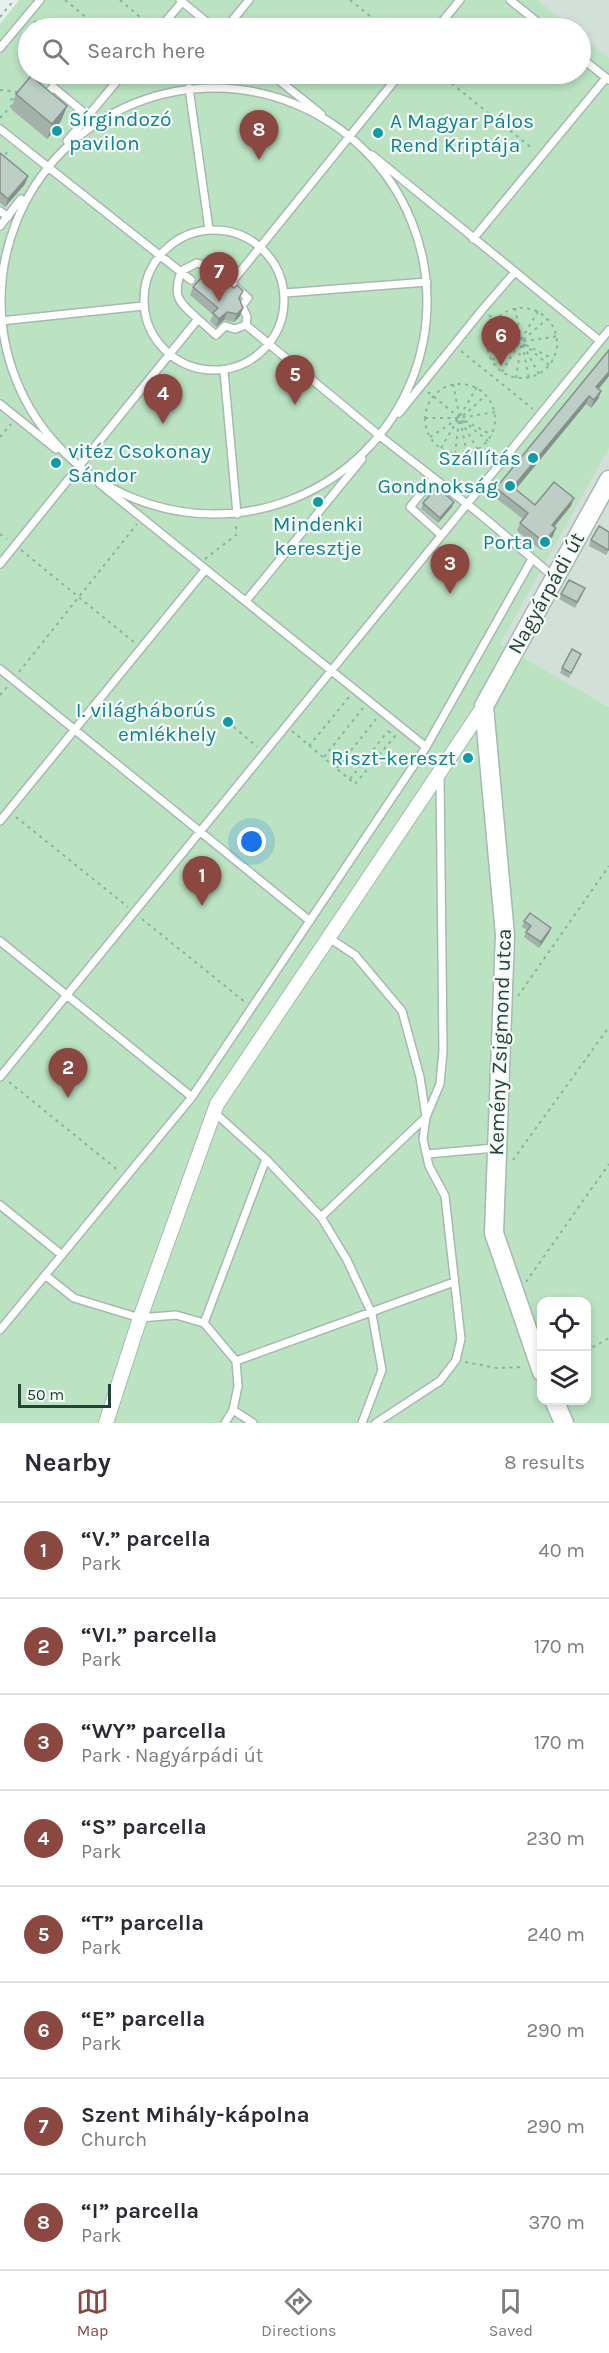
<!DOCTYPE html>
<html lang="en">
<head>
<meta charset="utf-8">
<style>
  :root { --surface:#fff; --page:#f2f2f3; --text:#2b2b33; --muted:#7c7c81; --line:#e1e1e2; --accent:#8a4841 }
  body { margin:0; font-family:Karla,sans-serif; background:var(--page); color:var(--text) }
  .controls { position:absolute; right:18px; bottom:18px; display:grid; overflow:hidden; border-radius:12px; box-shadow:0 3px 9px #0003 }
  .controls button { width:54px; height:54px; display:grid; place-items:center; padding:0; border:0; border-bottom:2px solid var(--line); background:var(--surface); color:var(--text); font:30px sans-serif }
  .scale { position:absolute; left:18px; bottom:15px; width:93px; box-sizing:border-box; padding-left:6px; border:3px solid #214437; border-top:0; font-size:16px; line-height:21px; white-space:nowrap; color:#214437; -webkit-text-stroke:4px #f6fbf8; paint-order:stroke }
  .you { position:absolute; left:252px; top:842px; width:21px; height:21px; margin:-15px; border:4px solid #fff; border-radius:50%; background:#1a73e8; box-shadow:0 0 0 9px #1a73e833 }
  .badge { display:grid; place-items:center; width:39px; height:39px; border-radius:50%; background:var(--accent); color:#fff; font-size:20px; font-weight:700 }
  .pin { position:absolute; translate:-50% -50px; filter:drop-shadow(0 2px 3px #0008) }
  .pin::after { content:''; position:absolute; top:32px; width:21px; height:18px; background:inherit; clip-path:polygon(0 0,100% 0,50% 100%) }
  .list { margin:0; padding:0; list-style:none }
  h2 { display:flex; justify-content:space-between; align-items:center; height:78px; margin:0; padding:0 24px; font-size:26px }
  h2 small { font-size:20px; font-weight:400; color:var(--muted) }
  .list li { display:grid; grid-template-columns:39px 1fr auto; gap:18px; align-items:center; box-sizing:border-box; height:96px; padding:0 24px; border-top:2px solid var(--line) }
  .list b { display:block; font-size:22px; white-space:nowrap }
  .list p { margin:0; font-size:20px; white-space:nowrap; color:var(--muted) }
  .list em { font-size:20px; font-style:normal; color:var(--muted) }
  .icon { flex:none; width:33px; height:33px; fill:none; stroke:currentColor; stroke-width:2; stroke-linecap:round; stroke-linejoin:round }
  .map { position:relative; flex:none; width:609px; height:1423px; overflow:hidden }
  .search { position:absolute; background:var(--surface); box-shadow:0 3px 9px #0003; left:18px; right:18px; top:18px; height:66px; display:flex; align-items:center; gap:15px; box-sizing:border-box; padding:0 21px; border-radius:33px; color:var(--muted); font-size:22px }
  .sheet { height:846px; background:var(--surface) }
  nav { display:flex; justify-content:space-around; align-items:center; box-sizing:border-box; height:84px; border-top:2px solid var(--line); background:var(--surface); font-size:16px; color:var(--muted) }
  nav a { display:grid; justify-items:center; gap:3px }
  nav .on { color:var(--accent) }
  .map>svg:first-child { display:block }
  .built { fill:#d3e0d8 }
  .green { fill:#bbe3c2; fill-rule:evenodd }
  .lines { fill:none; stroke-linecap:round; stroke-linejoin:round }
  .service-casing { stroke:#a6b9b1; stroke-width:10 }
  .minor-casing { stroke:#a6b9b1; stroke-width:16 }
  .tertiary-casing { stroke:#a6b9b1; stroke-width:21 }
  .path { stroke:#81b7a1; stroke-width:2; stroke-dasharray:3 4.5; stroke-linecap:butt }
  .service { stroke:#fff; stroke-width:7 }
  .minor { stroke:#fff; stroke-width:14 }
  .tertiary { stroke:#fff; stroke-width:18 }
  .wall { fill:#a2b1a9 }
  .shaded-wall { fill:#84908a }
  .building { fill:#bccec5; stroke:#84908a; stroke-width:1.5 }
  .culture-dot { fill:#0f9aa8; stroke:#f6fbf8; stroke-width:2 }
  .labels { text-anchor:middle; stroke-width:4.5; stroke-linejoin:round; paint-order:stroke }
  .culture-label { font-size:21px; fill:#0d838f; stroke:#f6fbf8; text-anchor:end }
  .street-label { font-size:21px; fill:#214437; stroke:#f6fbf8 }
</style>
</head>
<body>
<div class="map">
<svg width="609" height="1423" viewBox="0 0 609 1423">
  <rect width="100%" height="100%" fill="#e5f0ea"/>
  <path class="built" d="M538,0h71v58l-28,-23 -1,-7h-7z
    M609,333v374l-109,-63z"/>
  <path class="green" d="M19,0h519l35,28h-545v46h552l1,-39 28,23v390l-109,196 109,63v716h-609v-1399zM542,1302h44v98h-44z"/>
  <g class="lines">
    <g class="service-casing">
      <path id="service" d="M180,0l34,28
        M510,0l35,28
        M160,28l22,-26
        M226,28l23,-28
        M437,28l23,-28
        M0,48l40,-48
        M580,57l29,23
        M271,74l50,40
        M1 301a213 213 0 1 1 426 0a213 213 0 1 1-426 0Z
        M189,88l20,141
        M45,97l8,-10 35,29
        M0,129l191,151
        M67,141l56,-67
        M372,155l228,186
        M0,211l8,6
        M0,226l21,-27
        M144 300a70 70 0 1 1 140 0a70 70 0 1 1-140 0Z
        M473,239l133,-161
        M231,283l169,-209
        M285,293l142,-11
        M0,321l143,-15
        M246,325l134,111 101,79 73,62
        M224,371l13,143
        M0,404l56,45
        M399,413l83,-103 32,-37
        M433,479l-23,28 31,28
        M100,484l326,263
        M0,564l198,-245 18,16 9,-9 10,3 11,-4 1,-8 -5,-11 6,-8 -34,-30 -17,-5 -16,8c-9,27 -2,31 17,48
        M246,601l116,-142
        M0,669l310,252
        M0,821l205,-251
        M0,941l192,156
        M0,1077l609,-747
        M214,1112l52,47 55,58 26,43 25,54 10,56 -20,53
        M427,1154l68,-6
        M0,1205l62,50
        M321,1217l105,-100 -6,-40 -18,-66 -47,-56 -26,-17
        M45,1275l29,23 66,20 36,-3 28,8 32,38 2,25 -5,24 -8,13
        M204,1323l62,-164
        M0,1330l192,-233 234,-350 106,-188
        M236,1361l218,-79
        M233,1410l20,13
        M376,1423l64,-42 16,-21 5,-21 -16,-143 -16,-30 -6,-27 3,-22 14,-33 3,-33 -3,-277"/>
    </g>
    <g class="minor-casing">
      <path id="minor" d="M106,1423l34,-105 77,-214 267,-398"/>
    </g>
    <g class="tertiary-casing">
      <path id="tertiary" d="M542,1372l-48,-139 11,-298 -21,-229 125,-226
        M554,1400l10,23"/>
    </g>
    <path class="path" d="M65,0l34,28
      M120,0l32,27
      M350,0l35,28
      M0,17l14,-17
      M34,21l8,7
      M94,74l11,9
      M440,74l93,75
      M0,90l18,2
      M16,98l-4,4 -1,-2 7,-8
      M0,118l13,-14
      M0,160l10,-11
      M487 343a35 35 0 1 1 70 0a35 35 0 1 1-70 0Z
      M515,308l14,70
      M489,315l60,50
      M486,342h35l36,-6
      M523,345l16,29
      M526,345l27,14
      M461,351l72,58
      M492,360l29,-18 26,-23
      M502,372l36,-61
      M516,378l5,-33
      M425 419a35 35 0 1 1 70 0a35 35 0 1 1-70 0Z
      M453,384l14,70
      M428,392l60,49
      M463,416l22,-20
      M425,418h35l35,-6
      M461,421l17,29
      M465,421l27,14
      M0,437l11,-13
      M430,437l28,-18
      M441,448l36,-61
      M455,454l4,-33
      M0,534l7,5
      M21,550l114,93
      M205,559l31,-24v-13
      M19,672l118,-148
      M0,695l8,-9
      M228,722l29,25
      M292,731l63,53 40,-48 -7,-5 2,-3
      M309,746l40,-49
      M324,757l39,-49
      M337,768l39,-49
      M350,779l38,-48
      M16,817l112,90
      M142,919l103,83
      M518,996l91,-130
      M9,1082l110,89
      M513,1160l96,-133
      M526,1282l83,-118
      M586,1351l23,-13
      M465,1362l32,6 27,-1"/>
    <use href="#service" class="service"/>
    <use href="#minor" class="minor"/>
    <use href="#tertiary" class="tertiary"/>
  </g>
  <path class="wall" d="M16,94l51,12 -6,15 -14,18 -36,-30z
    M0,153l28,23 -3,8 -20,23 -5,-4z
    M193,287l47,12v17l-6,6 -10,-2 -8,7 -6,-6 3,-6 -23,-20z
    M609,376l-11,13 3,2 -3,8 -7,9 -5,-4 -70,85 19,16 36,1 -17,21 -1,9 -12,14 -24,-19 3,-8 3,-4 -30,-23 3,-8z
    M423,503l29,4 -14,16 -17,-14z
    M591,540l18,10 -3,5 -17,-9z
    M561,594h22l-8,14 -16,-9z
    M581,654l-12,24 -9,-5 2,-5z
    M524,921l25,12 -10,15 -15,-11 3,-7 -5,-3z"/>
  <path class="shaded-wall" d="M67,106l-6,15 -14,18 5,-15z
    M28,176l-3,8 -20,23 3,-8z
    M243,308l-3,8 -6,6 3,-8z
    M227,312l-3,8 -8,7 3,-8z
    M609,372v4l-16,20 3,-9z
    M601,391l-3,8 -7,9 3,-8z
    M589,396l-3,8 -75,91 2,-8z
    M574,498l-3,8 -22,27 3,-8z
    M454,502l-2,5 -14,16 2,-5z
    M556,528l-3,8 -12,14 3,-8z
    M551,928l-2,5 -10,15 2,-6z"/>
  <path class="building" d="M31,76l36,30 -15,18 -36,-30z
    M0,153l28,23 -20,23 -8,-7z
    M210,268l24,20 3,-3 6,6 -4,7 4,10 -6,6 -10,-2 -8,7 -6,-6 5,-5 -25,-21z
    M609,350v22l-13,15 5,4 -7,9 -5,-4 -76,91 22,18 19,-23 20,16 -22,27 4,3 -12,14 -24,-19 8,-10 -32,-25z
    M437,487l17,15 -14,16 -17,-15z
    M599,526l10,6v16l-1,2 -17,-10z
    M569,580l16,8 -8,14 -16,-8z
    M572,649l9,5 -10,19 -9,-5z
    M530,913l21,15 -10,14 -15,-10 5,-6 -7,-5z"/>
  <g class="culture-dot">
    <circle cx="57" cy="131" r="6"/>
    <circle cx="378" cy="133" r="6"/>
    <circle cx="533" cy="458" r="6"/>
    <circle cx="56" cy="463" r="6"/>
    <circle cx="510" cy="486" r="6"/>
    <circle cx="318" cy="502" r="6"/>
    <circle cx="545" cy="542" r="6"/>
    <circle cx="228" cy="722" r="6"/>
    <circle cx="468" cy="758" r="6"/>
  </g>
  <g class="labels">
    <g class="culture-label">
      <text x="69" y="126" text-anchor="start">Sírgindozó<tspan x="69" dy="24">pavilon</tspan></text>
      <text x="390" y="128" text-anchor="start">A Magyar Pálos<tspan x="390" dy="24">Rend Kriptája</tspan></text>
      <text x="68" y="458" text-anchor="start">vitéz Csokonay<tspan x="68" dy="24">Sándor</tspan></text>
      <text x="521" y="465">Szállítás</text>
      <text x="498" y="493">Gondnokság</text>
      <text x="318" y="531" text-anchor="middle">Mindenki<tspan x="318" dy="24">keresztje</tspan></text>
      <text x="533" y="549">Porta</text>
      <text x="216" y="717">I. világháborús<tspan x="216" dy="24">emlékhely</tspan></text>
      <text x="456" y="765">Riszt-kereszt</text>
    </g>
    <g class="street-label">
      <text transform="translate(546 593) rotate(-61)" y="7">Nagyárpádi út</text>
      <text transform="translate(500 1042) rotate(-88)" y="7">Kemény Zsigmond utca</text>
    </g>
  </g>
</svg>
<div class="controls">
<button><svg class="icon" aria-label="locate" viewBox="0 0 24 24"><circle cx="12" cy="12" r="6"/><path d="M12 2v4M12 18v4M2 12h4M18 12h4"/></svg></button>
<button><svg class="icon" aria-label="layers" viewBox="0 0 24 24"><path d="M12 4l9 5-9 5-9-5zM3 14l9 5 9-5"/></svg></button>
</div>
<div class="scale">50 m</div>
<div class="you"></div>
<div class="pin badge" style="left:202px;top:906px">1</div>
<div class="pin badge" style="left:68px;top:1098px">2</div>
<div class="pin badge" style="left:450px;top:594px">3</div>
<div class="pin badge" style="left:163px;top:424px">4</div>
<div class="pin badge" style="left:295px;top:405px">5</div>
<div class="pin badge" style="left:501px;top:366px">6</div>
<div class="pin badge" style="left:219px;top:302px">7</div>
<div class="pin badge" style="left:259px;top:160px">8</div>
<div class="search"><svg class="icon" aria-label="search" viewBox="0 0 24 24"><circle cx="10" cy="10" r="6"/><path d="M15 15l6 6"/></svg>Search here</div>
</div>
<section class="sheet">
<h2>Nearby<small>8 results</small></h2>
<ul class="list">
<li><span class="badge">1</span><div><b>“V.” parcella</b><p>Park</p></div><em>40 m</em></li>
<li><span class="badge">2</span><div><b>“VI.” parcella</b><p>Park</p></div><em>170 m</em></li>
<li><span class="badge">3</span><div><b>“WY” parcella</b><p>Park · Nagyárpádi út</p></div><em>170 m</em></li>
<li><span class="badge">4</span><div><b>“S” parcella</b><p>Park</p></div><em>230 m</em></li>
<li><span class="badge">5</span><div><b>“T” parcella</b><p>Park</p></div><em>240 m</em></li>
<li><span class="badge">6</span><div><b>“E” parcella</b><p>Park</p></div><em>290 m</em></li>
<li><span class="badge">7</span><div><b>Szent Mihály-kápolna</b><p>Church</p></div><em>290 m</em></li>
<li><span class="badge">8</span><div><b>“I” parcella</b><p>Park</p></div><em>370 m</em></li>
</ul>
</section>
<nav>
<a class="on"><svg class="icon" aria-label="map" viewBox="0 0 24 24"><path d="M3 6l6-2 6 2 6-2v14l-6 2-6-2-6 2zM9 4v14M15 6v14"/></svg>Map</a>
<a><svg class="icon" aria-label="directions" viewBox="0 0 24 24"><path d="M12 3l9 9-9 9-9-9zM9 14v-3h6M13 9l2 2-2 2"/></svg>Directions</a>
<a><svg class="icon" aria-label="saved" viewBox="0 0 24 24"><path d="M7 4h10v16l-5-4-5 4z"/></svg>Saved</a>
</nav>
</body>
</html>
